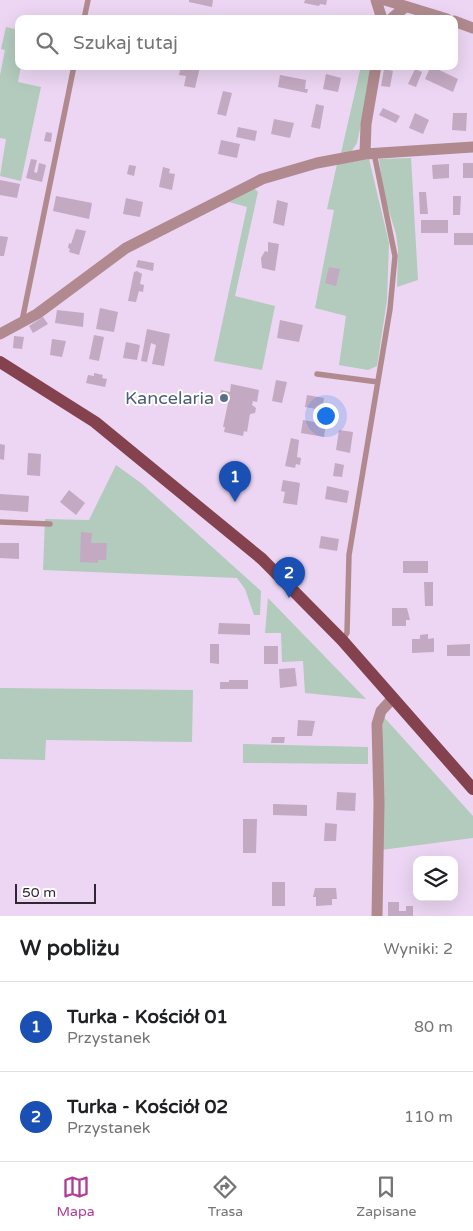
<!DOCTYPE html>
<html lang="pl">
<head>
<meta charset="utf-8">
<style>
  :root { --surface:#fff; --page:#f6f6f6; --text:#202124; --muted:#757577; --line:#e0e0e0; --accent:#b13c95 }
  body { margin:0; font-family:"Varela Round",sans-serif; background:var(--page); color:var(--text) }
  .controls { position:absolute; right:15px; bottom:15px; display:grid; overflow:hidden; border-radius:10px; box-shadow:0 5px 20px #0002 }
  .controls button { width:45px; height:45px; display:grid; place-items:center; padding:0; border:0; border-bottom:1px solid var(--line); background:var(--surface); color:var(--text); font:25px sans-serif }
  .scale { position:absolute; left:15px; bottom:12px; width:81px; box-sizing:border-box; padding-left:5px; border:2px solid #302732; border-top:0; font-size:14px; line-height:18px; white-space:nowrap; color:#302732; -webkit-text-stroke:4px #fff; paint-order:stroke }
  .you { position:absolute; left:325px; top:415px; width:18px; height:18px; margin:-12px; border:4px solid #fff; border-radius:50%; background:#1a73e8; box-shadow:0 0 0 8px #1a73e833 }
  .badge { display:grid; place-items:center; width:32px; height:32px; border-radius:50%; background:var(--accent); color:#fff; font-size:16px; font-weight:700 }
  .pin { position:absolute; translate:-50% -41px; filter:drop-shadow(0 1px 2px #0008) }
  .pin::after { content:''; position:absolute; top:26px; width:18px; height:15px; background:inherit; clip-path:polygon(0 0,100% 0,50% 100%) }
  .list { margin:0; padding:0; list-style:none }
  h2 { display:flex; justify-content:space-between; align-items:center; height:65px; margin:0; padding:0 20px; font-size:21px }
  h2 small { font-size:16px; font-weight:400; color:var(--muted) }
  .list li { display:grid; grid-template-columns:32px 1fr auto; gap:15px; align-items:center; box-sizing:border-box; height:90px; padding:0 20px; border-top:1px solid var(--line) }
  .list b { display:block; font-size:19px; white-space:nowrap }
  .list p { margin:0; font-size:16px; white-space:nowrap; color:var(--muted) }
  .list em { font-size:16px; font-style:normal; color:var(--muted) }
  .icon { flex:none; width:28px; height:28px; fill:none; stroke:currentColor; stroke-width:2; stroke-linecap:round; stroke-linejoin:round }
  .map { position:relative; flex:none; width:473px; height:916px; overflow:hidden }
  .search { position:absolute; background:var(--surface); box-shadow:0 5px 20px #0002; left:15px; right:15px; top:15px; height:55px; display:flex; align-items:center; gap:12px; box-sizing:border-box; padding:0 18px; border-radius:10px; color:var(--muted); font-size:19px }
  .sheet { height:245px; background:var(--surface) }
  nav { display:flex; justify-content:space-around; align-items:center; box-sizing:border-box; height:70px; border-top:1px solid var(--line); background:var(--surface); font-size:14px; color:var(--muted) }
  nav a { display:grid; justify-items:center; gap:2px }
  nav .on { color:var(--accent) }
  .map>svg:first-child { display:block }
  .green { fill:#b2cbbc }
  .building { fill:#c3a9c2 }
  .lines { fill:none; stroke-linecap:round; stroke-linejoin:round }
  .service { stroke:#b18a8f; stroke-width:5.5 }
  .minor { stroke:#b18a8f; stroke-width:11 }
  .primary { stroke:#84424e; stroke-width:12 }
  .service-dot { fill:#5c6f8a; stroke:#fff; stroke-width:2 }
  .labels { text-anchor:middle; stroke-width:4; stroke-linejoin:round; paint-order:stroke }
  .service-label { font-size:18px; fill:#4e5e75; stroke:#fff; text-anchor:end }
</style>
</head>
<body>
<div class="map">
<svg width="473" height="916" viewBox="0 0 473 916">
  <rect width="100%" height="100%" fill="#ecd6f3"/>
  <path class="green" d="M6,27l13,3v36h2l-3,16 23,5 -20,94 -21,-5 6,-37 -6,-1v-63l5,-25 -4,-1z
    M361,66h12l-16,77 -6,9 -10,1z
    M411,158l7,122 -21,7 1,-37 -2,-16 -12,-39 -5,-36z
    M369,159l20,84 -2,57 -10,66 -9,4 -29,-5 7,-49 -31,-8 19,-98 -7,-1 10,-45z
    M254,188l4,4 -23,104 40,10 -13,64 -48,-9 33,-154 -18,-5z
    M116,465l25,18 120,108 -1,24h-6l-9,-26 -8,-11 -194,-8 2,-51 44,1z
    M268,598l98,101 -61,-6 -2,-32 -21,1 -1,-29h-16z
    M0,688l193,2 -1,52 -146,-2 -1,20 -45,-1z
    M383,716l90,100v22l-92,12z
    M243,744l125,3v17l-125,-1z"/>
  <path class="building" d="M189,0h24l-1,7 -23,-5z
    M305,0h22l-1,5 -6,-1 -1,2 -15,-3z
    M181,66l19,1 -5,21 -11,-2 2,-10 -7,-1z
    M431,66l27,13 -5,13 -28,-13z
    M384,69l9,2 -3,16 -9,-1z
    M415,69l7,3 -6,15 -8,-3z
    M326,74l15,4 -3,14 -15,-3z
    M280,75l26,5 -1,9h3l-1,4 -29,-6z
    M223,91l9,2 -6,23 -9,-2z
    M316,104l8,2 -4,23 -9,-2z
    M383,108l17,8 -4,7 -17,-8z
    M415,113l14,7 -6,14 -14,-6z
    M453,113h14l-1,18 -14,-1z
    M274,119l20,4 -4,15 -19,-4z
    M238,127l19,4 -2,10 -19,-4z
    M46,132l6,1 -1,9 -7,-1z
    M221,140l19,4 -3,14 -19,-4z
    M31,159l6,1 -3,12 3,1 2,-10 7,2 -4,17 -16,-4z
    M463,163h10v15h-10z
    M449,164v14l-16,1 -1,-14z
    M129,165l7,1 -2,10 -7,-2z
    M163,167l7,2 -1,4 6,1 -3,16 -13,-3z
    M0,180l20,4 -3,14 -17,-3z
    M419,192h7l2,22h-8z
    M56,196l36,7 -3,16 -36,-8z
    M453,196h8l-1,19h-7z
    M126,198l17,4 -3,15 -17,-3z
    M277,200l11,3 -4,23 -11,-3z
    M421,220h27v13h-27z
    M76,229l10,2 -7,24 -10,-3 1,-3 -2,-1 1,-5 2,1z
    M454,233h19v12h-19z
    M0,236l8,1 -4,19h-4z
    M268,242l11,2 -4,27 -13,-3 -1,-10 4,-7 3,1z
    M138,260l16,3 -1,8 -17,-4z
    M329,267l11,2 -4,17 -11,-3z
    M137,271l5,3 -2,10 4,1 -1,7 -4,-1 -3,11 -8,-1 6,-29z
    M100,308l18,4 -4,20 -18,-3z
    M57,310l27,3 -1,14 -28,-4z
    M43,317l5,7 -15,9 -4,-7z
    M280,320l23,5 -4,17 -22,-4z
    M147,329l23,5 -6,32 -12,-2 4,-19 -5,-2 -4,19 -6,-1z
    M94,335l10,2 -5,24 -10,-2z
    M14,336l10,1 -2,12 -9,-1z
    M52,339l14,2 -4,16 -12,-2z
    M126,342l14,3 -3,15 -14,-2z
    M94,373l9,2 -1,3 5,1 -2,8 -19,-4 2,-8 6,1z
    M276,380l11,2 -5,21 -10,-2z
    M231,384l28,6 -2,12 -4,-1 -1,4 4,3 -1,5 -5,1 -3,18 -3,-1 -1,5 -19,-4 1,-5h-2l5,-24 -9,-1 2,-12 9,2z
    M307,395l17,3 -2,12 -17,-3z
    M303,420l23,4 -2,13 -23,-4z
    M339,430l14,2 -3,21 -14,-3z
    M291,438l8,2 -2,17 4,1 -1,7 -4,-1 -1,4 -10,-2z
    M0,444l5,1 -1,15 -4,-1z
    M28,453l13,1 -1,22 -13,-1z
    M335,463l9,2 -2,12 -9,-1z
    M283,480l17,3 -3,22 -14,-2 2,-11 -4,-1z
    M327,486l22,5 -2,12 -22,-4z
    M69,490l16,13 -9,12 -16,-13z
    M0,494l29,2 -1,16 -28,-2z
    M81,532l11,1 -1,10h16l-1,17h-8v3l-18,-1z
    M321,536l18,3 -2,12 -18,-3z
    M0,543h19v16l-19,-1z
    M403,561h25v12h-25z
    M424,582h9v24h-8z
    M392,608h15l3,12h-4v6h-14z
    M219,623l31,1v11l-32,-1z
    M428,634v5l6,-1v14l-22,1v-14h8v-4z
    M210,644h9v20l-9,-1z
    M470,644v12h-23v-11z
    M264,646h14v18h-14z
    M295,668l2,18 -17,2 -1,-19z
    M229,680h19v9h-28v-7h9z
    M298,720l17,1 -3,15h-15z
    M272,737h13l-1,6h-13z
    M337,792l19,1 -1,18 -19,-1z
    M273,804l34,1v11l-34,-1z
    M243,819h14l-1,34h-13z
    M325,823l12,1 -1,17h-12z
    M272,882h13v24h-13z
    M315,888h21l1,11h-5v6l-16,1v-9h-3z
    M388,902h11v9h7v-5h7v10h-25z"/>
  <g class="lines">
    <path class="service" d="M84,19l4,-19
      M22,321l52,-255
      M317,374l61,8
      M0,522l50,2
      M342,640l5,-7 2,-78 41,-246 5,-53 -21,-103"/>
    <path class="minor" d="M376,0l6,19
      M385,0l62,19
      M391,19l14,-12
      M454,21l19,7
      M365,154l1,-30 10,-58
      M0,334l37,-20 89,-66 136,-69 55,-16 48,-9 108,-7
      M377,916l2,-113 -2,-79 4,-13 12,-13"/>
    <path class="primary" d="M0,362l95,60 167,137 80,81 131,149"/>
  </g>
  <circle class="service-dot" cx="224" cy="398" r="5"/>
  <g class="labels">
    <g class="service-label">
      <text x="214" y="404">Kancelaria</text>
    </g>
  </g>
</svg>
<div class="controls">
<button><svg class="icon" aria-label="layers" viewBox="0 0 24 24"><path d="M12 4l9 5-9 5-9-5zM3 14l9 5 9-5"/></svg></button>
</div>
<div class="scale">50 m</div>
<div class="you"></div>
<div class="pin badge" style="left:235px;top:502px;background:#1a4fb4">1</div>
<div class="pin badge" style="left:289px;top:598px;background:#1a4fb4">2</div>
<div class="search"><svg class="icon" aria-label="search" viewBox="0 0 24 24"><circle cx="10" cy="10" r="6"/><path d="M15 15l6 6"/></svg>Szukaj tutaj</div>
</div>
<section class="sheet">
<h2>W pobliżu<small>Wyniki: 2</small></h2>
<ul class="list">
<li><span class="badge" style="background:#1a4fb4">1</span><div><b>Turka - Kościół 01</b><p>Przystanek</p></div><em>80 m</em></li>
<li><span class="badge" style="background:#1a4fb4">2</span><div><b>Turka - Kościół 02</b><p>Przystanek</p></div><em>110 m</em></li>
</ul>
</section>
<nav>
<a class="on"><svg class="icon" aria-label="map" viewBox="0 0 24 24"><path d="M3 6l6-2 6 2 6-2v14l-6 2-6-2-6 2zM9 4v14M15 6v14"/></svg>Mapa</a>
<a><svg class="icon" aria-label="directions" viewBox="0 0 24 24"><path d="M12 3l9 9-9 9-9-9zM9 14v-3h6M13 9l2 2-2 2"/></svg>Trasa</a>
<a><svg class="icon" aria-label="saved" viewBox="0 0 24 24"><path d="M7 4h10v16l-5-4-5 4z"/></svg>Zapisane</a>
</nav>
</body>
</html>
